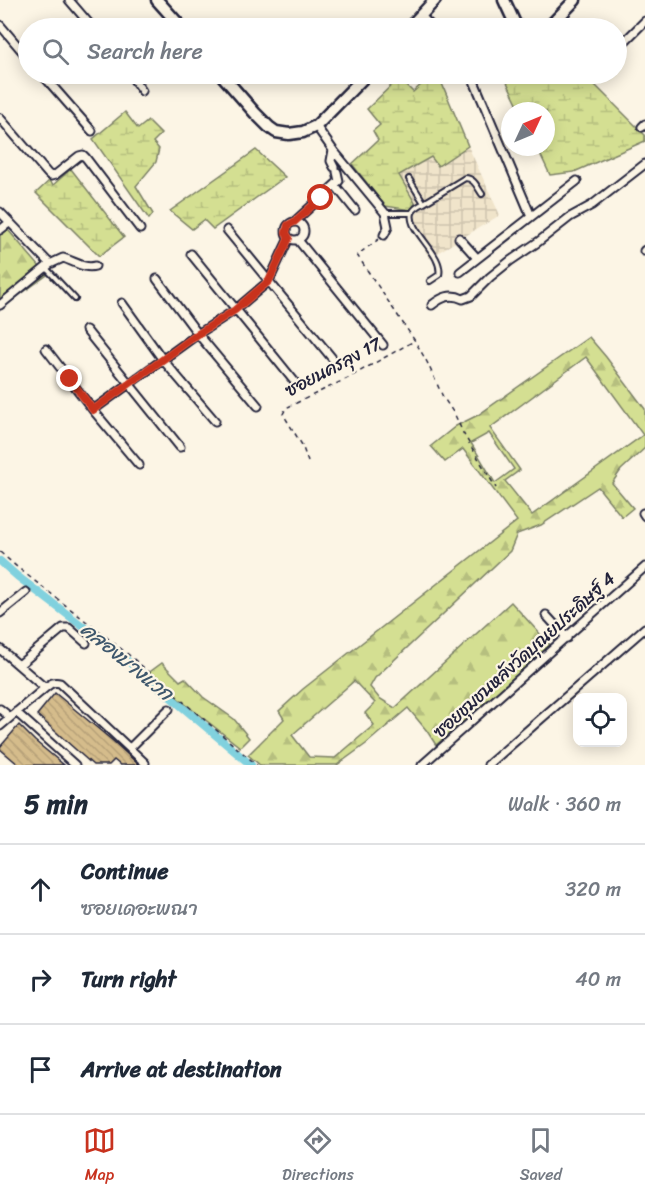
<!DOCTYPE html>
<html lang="en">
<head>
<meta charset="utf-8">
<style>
  :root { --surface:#fff; --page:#f6f6f7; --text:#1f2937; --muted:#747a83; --line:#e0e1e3; --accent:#c8321e }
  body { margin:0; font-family:Sriracha,"Playpen Sans Thai",sans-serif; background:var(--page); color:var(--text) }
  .controls { position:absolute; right:18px; bottom:18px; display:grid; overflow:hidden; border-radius:12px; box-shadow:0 3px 15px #0003 }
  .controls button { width:54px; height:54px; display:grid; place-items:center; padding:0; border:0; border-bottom:2px solid var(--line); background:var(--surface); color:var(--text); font:30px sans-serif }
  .compass { position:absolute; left:501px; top:102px; width:54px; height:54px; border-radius:50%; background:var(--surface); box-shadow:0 3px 15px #0003; rotate:46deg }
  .stop { position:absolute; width:18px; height:18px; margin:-14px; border:4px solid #c8321e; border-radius:50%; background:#fff }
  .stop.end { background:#c8321e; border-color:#fff; box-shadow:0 2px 6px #0008 }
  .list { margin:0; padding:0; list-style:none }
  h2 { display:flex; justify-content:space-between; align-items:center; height:78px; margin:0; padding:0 24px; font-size:26px }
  h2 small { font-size:20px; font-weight:400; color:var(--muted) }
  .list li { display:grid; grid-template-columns:39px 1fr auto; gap:18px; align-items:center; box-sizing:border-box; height:90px; padding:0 24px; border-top:2px solid var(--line) }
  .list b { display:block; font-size:22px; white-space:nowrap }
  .list p { margin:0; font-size:20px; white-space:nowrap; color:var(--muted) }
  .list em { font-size:20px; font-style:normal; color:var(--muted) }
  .icon { flex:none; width:33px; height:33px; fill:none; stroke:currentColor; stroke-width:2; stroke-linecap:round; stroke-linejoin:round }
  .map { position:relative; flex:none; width:645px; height:765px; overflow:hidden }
  .search { position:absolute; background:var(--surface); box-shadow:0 3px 15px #0003; left:18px; right:18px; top:18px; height:66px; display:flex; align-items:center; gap:15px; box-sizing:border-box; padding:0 21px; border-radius:33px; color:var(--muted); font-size:22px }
  .sheet { height:348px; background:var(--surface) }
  nav { display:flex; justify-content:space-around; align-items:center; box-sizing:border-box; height:84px; border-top:2px solid var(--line); background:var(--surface); font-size:16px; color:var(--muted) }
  nav a { display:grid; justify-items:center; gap:3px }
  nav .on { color:var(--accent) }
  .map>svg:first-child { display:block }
  .industrial { fill:url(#industrial-grid) }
  .forest { fill:url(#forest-firs); stroke:#7b8066; stroke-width:1.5; fill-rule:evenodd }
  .wetland { fill:url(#wetland-marsh); stroke:#7b8066; stroke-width:1.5 }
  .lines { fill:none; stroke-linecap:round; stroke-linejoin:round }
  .canal { stroke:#81d1de; stroke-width:8 }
  .building { fill:url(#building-back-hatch); stroke:#22223b; stroke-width:1.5 }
  .lane-casing { stroke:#22223b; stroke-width:8 }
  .street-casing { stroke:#22223b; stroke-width:11 }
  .secondary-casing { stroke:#22223b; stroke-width:15 }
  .path { stroke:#22223b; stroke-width:1.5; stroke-dasharray:4.5 4.5; stroke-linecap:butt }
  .lane { stroke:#fcf5e5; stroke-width:4 }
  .street { stroke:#fcf5e5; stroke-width:7 }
  .secondary { stroke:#fcf5e5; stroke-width:10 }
  .route { stroke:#c8321e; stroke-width:8 }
  .labels { text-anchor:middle; stroke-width:4.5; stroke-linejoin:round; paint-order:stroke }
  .street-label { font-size:18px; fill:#22223b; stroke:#fcf5e5 }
  .water-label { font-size:20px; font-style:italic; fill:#3e576c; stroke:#fcf5e5 }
</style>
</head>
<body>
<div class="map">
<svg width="645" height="765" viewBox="0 0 645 765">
  <defs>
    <pattern id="industrial-grid" width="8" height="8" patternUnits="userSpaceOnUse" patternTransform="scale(1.5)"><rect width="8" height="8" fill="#f0e4ca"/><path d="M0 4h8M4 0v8" fill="none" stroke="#cec3ae"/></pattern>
    <pattern id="forest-firs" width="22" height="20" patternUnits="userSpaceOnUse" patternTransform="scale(1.5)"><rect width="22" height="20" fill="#d4df92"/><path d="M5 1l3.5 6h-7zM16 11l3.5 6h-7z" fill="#b6bf7f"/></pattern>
    <pattern id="wetland-marsh" width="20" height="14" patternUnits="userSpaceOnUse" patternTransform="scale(1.5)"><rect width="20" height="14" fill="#d4df92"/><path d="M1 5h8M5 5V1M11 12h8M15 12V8" fill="none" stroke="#b6bf7f"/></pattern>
    <pattern id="building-back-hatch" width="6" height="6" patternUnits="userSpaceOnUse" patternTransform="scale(1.5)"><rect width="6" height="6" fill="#d5bc8b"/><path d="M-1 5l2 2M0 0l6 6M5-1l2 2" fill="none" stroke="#b7a179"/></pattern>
  </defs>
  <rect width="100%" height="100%" fill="#fcf5e5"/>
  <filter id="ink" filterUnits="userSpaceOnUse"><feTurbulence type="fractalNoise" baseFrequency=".0167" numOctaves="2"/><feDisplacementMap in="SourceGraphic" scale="12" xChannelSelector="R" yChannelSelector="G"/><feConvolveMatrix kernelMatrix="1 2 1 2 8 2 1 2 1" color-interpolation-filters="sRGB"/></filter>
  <g filter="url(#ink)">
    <path class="industrial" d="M468,146l32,69 -71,43 -21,-43 7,-13 -16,-27 32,-18 7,8z"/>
    <path class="forest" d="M2,223l45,52 -44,32 -3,-4v-78z
      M589,337l17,20 39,52v39l-24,22 -9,13 21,25 -11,9 -24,-30 -57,38 -24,9 -7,17 -135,127 -5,9 9,11 16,10 116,-106 40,44 -115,99 -9,-14 -19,-23 -42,36 -29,21h-77l-12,-10 36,-36 -5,-8 24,-22 214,-168 -54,-72 -18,13 -14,-16 25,-20 22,-11zM586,357l57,78 -111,80 -27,-34 15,-11 -30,-42zM489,433l25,36 -19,14 -24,-40zM354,681l21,22 -10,10 9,12 -39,33 -26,-1 -17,-22z
      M162,663l18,18 5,-3 18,19 31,22 15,19 -9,9 -93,-73z"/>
    <path class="wetland" d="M433,74h5l30,72 -30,20 -7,-9 -32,18 16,28 -4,7 -26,-4 -33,-42 26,-24 -5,-9 7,-6 -13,-16 32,-31 14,14z
      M503,74h81l61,61v6l-71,31 -24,3 -13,-28h9v-36h-25z
      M125,112l13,17 10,-8 13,13 -8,8 6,7 -3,13 -20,24 17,28 -4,5 -56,-80z
      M256,150l29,27 -72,52 -9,-9 -12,9 -22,-18z
      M71,169l53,68 -25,19 -63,-63 13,-12 4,4z"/>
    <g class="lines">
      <path class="canal" d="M0,561l17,15 106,81 128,108"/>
    </g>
    <path class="building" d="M55,693l58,48 26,24h-19l-6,-5 -5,5h-16l-56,-50z
      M19,725l16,16 29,24h-45l-19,-16v-2z"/>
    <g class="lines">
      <g class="lane-casing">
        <path id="lane" d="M409,179l15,24c-4,2 -10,5 -12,10 -5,18 32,41 27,62l-9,6
          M424,203l41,-25c9,0 12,9 17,16
          M385,213h27
          M46,268l29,31"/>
      </g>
      <g class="street-casing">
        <path id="street" d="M69,0l24,28
          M421,16l12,12
          M0,25l28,33
          M616,50l29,-29
          M42,74l50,57
          M130,74l12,17
          M471,74l60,142
          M0,118l48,56 3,2 4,-1 24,-19 4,-1 3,3 54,71
          M316,126l17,24 52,63 3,14 -4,8
          M642,127l3,-3
          M333,150l-2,11 3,6
          M335,185l20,25
          M0,212l50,52
          M294,222l45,-41 -2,-9
          M286 231a9 9 0 1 1 18 0a9 9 0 1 1-18 0Z
          M0,230l9,-7
          M227,230l109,133
          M459,238l18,20
          M298,240l85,105
          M644,251l1,-1
          M191,254l103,127
          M460,272l117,-91
          M157,279l41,55 60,72
          M122,303l41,57 52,61
          M0,305l50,-41 13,-6c11,3 21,11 32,8
          M432,305c10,-8 19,-12 31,-6l8,-3 19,-19 20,-16 28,-19 32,-25 22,-12 53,-41
          M86,330l94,117
          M46,349l47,61 46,55
          M93,410l105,-76 37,-24 34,-29 20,-43
          M643,513l2,3
          M0,613l26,-21
          M546,615l21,23
          M0,649l45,39c5,-4 8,-7 15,-5l85,80
          M19,665l44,-37h6l17,15
          M0,709l10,8
          M16,712l59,53
          M0,726l45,-38
          M130,748l39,-39
          M422,765l223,-198
          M488,765l157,-137"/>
      </g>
      <g class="secondary-casing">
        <path id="secondary" d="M157,0l25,28
          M504,0l13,28
          M409,28l26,-28
          M548,28l27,-28
          M221,74l34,39 14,14 7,5 13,2 14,-2 13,-6 51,-52"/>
      </g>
      <path class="path" d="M379,239l-22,16 58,86 12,21 16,35 12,18 8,18 33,55
        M308,462l-6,-17 -19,-31 3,-6 62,-30 66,-37
        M0,552l17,15 112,88 128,110"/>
      <use href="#lane" class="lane"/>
      <use href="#street" class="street"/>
      <use href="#secondary" class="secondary"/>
    </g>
  </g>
  <g class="lines" filter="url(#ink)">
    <path class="route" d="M70,379l23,31 105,-76 37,-24 34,-29 20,-43 -3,-5 2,-8 6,-3 27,-24"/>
  </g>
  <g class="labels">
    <g class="street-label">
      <text transform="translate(333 367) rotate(-28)" y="6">ซอยนครลุง 17</text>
      <text transform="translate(524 655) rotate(-42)" y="6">ซอยชุมชนหลังวัดบุณยประดิษฐ์ 4</text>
    </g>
    <g class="water-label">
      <text transform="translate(127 661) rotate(39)" y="7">คลองบางแวก</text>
    </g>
  </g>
</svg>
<div class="controls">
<button><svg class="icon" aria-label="locate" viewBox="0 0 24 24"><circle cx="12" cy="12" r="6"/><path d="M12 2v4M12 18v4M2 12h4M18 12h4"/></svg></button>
</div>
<svg class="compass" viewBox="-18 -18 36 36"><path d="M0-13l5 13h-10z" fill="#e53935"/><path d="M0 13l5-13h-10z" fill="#747a83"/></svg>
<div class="stop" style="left:321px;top:198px"></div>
<div class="stop end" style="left:70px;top:379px"></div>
<div class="search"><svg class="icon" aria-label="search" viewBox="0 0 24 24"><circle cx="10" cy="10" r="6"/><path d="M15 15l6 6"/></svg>Search here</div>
</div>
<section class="sheet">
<h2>5 min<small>Walk · 360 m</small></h2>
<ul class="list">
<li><svg class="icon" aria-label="ahead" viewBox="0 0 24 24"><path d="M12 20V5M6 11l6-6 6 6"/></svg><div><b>Continue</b><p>ซอยเดอะพณา</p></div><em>320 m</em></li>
<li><svg class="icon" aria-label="right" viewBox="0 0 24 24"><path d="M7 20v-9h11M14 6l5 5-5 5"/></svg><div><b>Turn right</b></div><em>40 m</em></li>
<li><svg class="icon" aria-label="arrive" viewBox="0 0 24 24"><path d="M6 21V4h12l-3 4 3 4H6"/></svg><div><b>Arrive at destination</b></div></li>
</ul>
</section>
<nav>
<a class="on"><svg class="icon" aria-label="map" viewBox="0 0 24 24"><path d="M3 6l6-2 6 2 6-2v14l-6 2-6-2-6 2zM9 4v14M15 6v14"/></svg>Map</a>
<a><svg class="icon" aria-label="directions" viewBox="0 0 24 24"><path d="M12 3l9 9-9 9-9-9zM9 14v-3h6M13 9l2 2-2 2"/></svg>Directions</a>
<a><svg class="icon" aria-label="saved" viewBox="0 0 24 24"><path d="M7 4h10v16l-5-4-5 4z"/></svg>Saved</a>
</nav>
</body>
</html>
